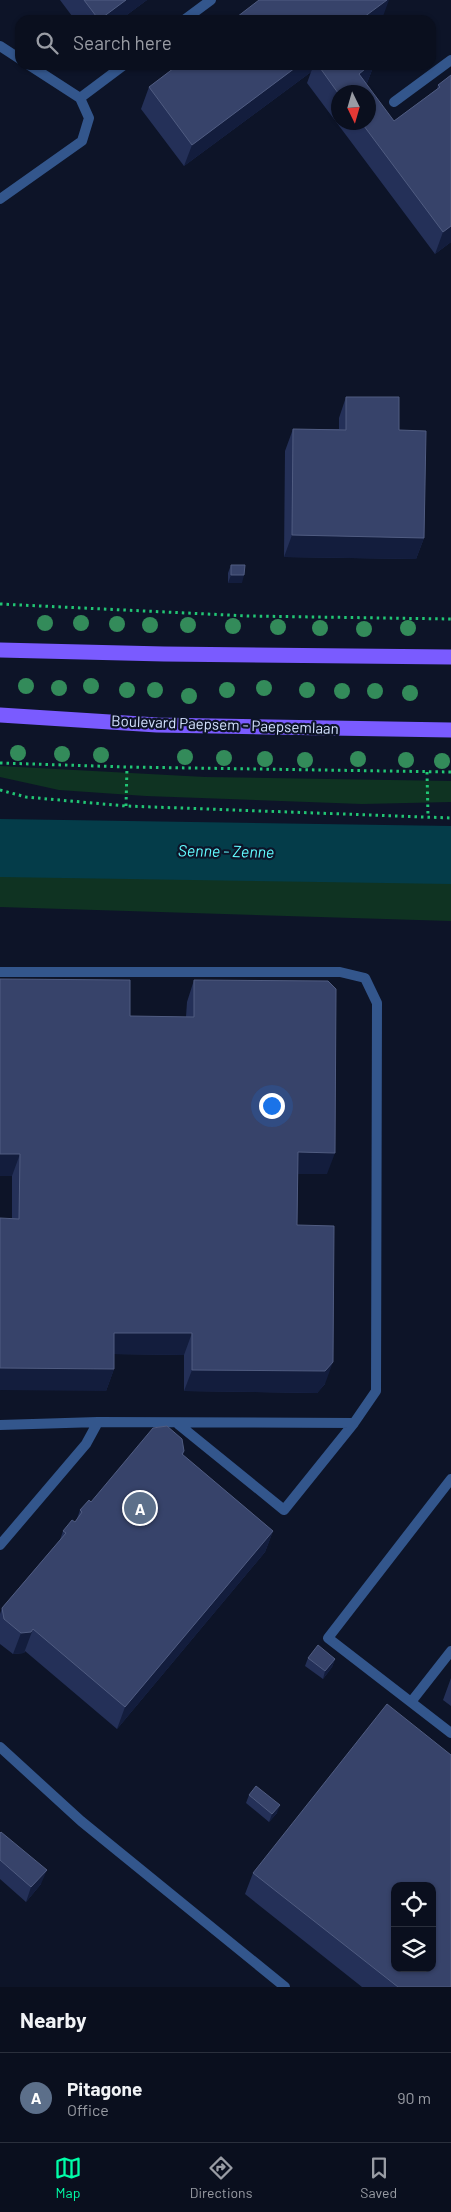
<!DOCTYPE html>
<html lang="en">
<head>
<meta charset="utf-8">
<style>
  :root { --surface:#0a0f1e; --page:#131827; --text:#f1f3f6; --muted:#999ca4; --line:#2a2f3c; --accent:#00ffa9 }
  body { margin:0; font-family:Barlow,sans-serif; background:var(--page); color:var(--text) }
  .controls { position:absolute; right:15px; bottom:15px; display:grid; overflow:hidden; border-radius:10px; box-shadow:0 1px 4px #0004 }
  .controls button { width:45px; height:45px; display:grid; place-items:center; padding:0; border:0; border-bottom:1px solid var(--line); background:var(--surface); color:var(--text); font:25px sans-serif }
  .compass { position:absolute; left:331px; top:85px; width:45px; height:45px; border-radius:50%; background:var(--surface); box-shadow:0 1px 4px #0004; rotate:175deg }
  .you { position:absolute; left:271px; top:1105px; width:18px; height:18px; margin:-12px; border:4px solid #fff; border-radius:50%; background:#1a73e8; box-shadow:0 0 0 8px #1a73e833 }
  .badge { display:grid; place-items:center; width:32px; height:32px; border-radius:50%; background:var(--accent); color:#fff; font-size:16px; font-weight:700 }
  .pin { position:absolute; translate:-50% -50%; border:2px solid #fff; box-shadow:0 1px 5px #0006 }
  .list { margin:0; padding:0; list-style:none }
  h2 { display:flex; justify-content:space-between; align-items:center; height:65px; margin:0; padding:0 20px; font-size:21px }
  h2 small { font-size:16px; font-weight:400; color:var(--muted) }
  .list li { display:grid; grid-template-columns:32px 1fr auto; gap:15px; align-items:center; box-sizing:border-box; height:90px; padding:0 20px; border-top:1px solid var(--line) }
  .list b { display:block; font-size:19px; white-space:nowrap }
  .list p { margin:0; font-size:16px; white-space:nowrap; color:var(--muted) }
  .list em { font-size:16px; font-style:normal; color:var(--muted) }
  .icon { flex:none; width:28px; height:28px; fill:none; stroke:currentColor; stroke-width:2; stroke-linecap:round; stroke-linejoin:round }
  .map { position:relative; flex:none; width:451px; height:1987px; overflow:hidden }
  .search { position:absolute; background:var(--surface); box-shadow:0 1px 4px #0004; left:15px; right:15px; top:15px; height:55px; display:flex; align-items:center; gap:12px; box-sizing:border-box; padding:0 18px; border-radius:15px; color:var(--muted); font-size:19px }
  .sheet { height:155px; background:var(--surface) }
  nav { display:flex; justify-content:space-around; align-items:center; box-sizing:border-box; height:70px; border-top:1px solid var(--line); background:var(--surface); font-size:14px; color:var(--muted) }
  nav a { display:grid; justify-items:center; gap:2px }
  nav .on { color:var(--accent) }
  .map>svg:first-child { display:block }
  .green { fill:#0f3322 }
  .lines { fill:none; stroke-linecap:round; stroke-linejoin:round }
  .river { stroke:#043c49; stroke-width:58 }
  .path { stroke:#21c574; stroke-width:3; stroke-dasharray:2.5 4; stroke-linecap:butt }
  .lane { stroke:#33568c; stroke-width:10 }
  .primary { stroke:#7a5bff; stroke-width:15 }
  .tree { fill:#338b5a }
  .wall { fill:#243058; fill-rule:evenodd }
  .shaded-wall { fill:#131d3d }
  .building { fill:#37436a; stroke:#505c81; fill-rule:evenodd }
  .labels { text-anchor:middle; stroke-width:4.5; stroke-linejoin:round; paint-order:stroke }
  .street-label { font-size:15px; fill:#d4e2ff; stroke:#0d1428 }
  .water-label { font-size:16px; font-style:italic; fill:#62fbff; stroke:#0d1428 }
</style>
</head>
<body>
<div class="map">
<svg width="451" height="1987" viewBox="0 0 451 1987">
  <rect width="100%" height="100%" fill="#0d1428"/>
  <path class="green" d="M0,766l205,11 246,4v21l-89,2 -216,-8 -87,-6 -59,-13z
    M0,863l451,11v47l-451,-14z"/>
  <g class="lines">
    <path class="river" d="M0,848l451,7"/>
    <path class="path" d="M0,604l248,12 203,3
      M0,763l127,4 324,5
      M427,772l1,44
      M0,790l26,7 100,9 325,12
      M126,806l1,-39"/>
    <path class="lane" d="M184,20l27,-20
      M0,46l20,13
      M80,98l44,-33
      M394,102l57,-42
      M0,199l82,-58 7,-23 -9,-20 -51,-33
      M0,972h340l25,6 12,25 -1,388 -22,32 -256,-1 -98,3
      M178,1424l106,86 70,-87
      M451,1479l-123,159 123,95
      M0,1545l86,-101 12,-22
      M411,1702l40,-51
      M0,1747l81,74 204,166"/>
    <path class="primary" d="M0,650l164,4 287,3
      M0,715l157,10 294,5"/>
  </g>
  <g class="tree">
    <circle cx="45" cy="623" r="8"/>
    <circle cx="81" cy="623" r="8"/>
    <circle cx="117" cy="624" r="8"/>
    <circle cx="150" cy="625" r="8"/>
    <circle cx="188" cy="625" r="8"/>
    <circle cx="233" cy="626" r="8"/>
    <circle cx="278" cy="627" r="8"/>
    <circle cx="320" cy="628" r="8"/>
    <circle cx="408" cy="628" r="8"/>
    <circle cx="364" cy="629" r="8"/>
    <circle cx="26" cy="686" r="8"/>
    <circle cx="91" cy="686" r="8"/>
    <circle cx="59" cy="688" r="8"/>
    <circle cx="264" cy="688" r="8"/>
    <circle cx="127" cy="690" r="8"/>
    <circle cx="155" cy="690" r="8"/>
    <circle cx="227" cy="690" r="8"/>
    <circle cx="307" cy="690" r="8"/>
    <circle cx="342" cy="691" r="8"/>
    <circle cx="375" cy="691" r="8"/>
    <circle cx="410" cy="693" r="8"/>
    <circle cx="189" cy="696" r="8"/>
    <circle cx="18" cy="753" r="8"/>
    <circle cx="62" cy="754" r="8"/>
    <circle cx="101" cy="755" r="8"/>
    <circle cx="185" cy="757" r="8"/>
    <circle cx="224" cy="758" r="8"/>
    <circle cx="265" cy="759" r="8"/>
    <circle cx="358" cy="759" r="8"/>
    <circle cx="305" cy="760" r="8"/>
    <circle cx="406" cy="760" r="8"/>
    <circle cx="442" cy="761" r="8"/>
  </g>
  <path class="wall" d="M60,0h87l-27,20h-45z
    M178,65h196l-7,18 -1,1 28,37 43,-32 1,-4 13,-10v167l-16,12 -128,-171 4,-11 -127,94 -43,-57 8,-22zM338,92l30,30h-30z
    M346,397l53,33 25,108 -8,21 -132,-2 1,-106 8,-22h46v-11z
    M231,565l11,18h-14v-10z
    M194,980l133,194h-29l-1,51 28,159 -8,9 -133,-2v-36l-70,-1v15l-8,22 -94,-173v-42h-12l130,-160 56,1 1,-15z
    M184,1451l-1,4 90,76 -8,21 -148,177 -92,-78 -1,2 -11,1 -13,-10v-30l2,-6 58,-68 3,-9 12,-9 2,-3 3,-9 11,-8z
    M308,1658l27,1 -3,8 -9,12 -18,-13z
    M451,1678v28l-8,-6z
    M249,1795l28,18 -8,9 -23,-19z
    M0,1833l41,51 -15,18 -26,-23z
    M253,1873l198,114h-89l-117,-93z"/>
  <path class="shaded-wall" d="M126,0h21l-27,20h-21z
    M387,0h2l-7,19 -22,1z
    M299,65h15l-3,7 -127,94 8,-21z
    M370,65h4l-7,18 -12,9 4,-18z
    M451,226v16l-16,12 8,-22z
    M292,535l132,3 -8,21 -132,-2z
    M231,575h13l-2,8h-14z
    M298,1152l37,1 -8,21h-37z
    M0,1154h20l-8,22h-12z
    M114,1333h78l-8,22 -77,-1z
    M333,1362l-8,22 -8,9 -133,-2 8,-21z
    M0,1368l114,1 -8,22 -106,-1z
    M273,1531l-8,21 -148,177 8,-22z
    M33,1629l-9,24 -11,1 8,-21z
    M335,1659l-3,8 -9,12 2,-8z
    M280,1805l-3,8 -8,9 3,-8z
    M47,1870l-6,14 -15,18 5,-15z"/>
  <path class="building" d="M84,0h42l-27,20z
    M259,0h128l-27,20h-127z
    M178,65h121l-107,80 -43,-58z
    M318,65h52l-11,9 35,47 46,-34 -2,-2 13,-10v151l-8,6 -82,-110h7v-30l-30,1z
    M346,397h53v33l27,1 -2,107 -132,-3 1,-106 53,1z
    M231,565h14l-1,10h-13z
    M0,979l130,1v36l64,1v-37l134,1 8,8 -1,164 -37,-1 -1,73 37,1 -1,136 -8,9 -133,-1v-37h-78v36l-114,-1v-150l19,1 1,-65h-20z
    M167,1426l15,13 2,12 -2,3 91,77 -148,176 -92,-78 -2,3 -10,1 -17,-14 -2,-11 64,-75 -3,-2 9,-11 3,2 7,-10 -2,-2 9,-10 2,2 62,-74z
    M318,1645l17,14 -10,12 -17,-13z
    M387,1704l64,51v232h-53l-145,-114zM395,1886h37v82h-37z
    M256,1786l24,19 -8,9 -23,-19z
    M1,1832l46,38 -16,17 -31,-27v-27z"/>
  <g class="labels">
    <g class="street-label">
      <text transform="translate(225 725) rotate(2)" y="5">Boulevard Paepsem - Paepsemlaan</text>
    </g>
    <g class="water-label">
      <text transform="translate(226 851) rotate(1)" y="6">Senne - Zenne</text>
    </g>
  </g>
</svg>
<div class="controls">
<button><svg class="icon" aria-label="locate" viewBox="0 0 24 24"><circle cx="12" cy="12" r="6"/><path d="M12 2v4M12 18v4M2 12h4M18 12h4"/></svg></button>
<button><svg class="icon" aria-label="layers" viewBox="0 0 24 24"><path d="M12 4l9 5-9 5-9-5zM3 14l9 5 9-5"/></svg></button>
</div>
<svg class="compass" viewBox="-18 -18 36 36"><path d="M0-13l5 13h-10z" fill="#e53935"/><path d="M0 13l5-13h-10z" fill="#999ca4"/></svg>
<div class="you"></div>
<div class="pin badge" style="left:140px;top:1508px;background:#5c6f8a">A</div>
<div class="search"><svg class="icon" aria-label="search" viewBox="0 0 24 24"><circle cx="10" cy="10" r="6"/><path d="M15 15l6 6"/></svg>Search here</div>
</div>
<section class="sheet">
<h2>Nearby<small></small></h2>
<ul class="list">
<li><span class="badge" style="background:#5c6f8a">A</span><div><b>Pitagone</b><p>Office</p></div><em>90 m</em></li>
</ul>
</section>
<nav>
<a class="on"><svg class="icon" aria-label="map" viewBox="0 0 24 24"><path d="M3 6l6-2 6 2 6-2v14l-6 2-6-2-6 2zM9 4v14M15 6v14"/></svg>Map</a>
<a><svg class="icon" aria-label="directions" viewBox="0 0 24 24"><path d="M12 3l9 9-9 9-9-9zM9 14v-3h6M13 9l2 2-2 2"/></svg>Directions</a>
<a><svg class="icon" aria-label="saved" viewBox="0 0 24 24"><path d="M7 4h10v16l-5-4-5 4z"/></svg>Saved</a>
</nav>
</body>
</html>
